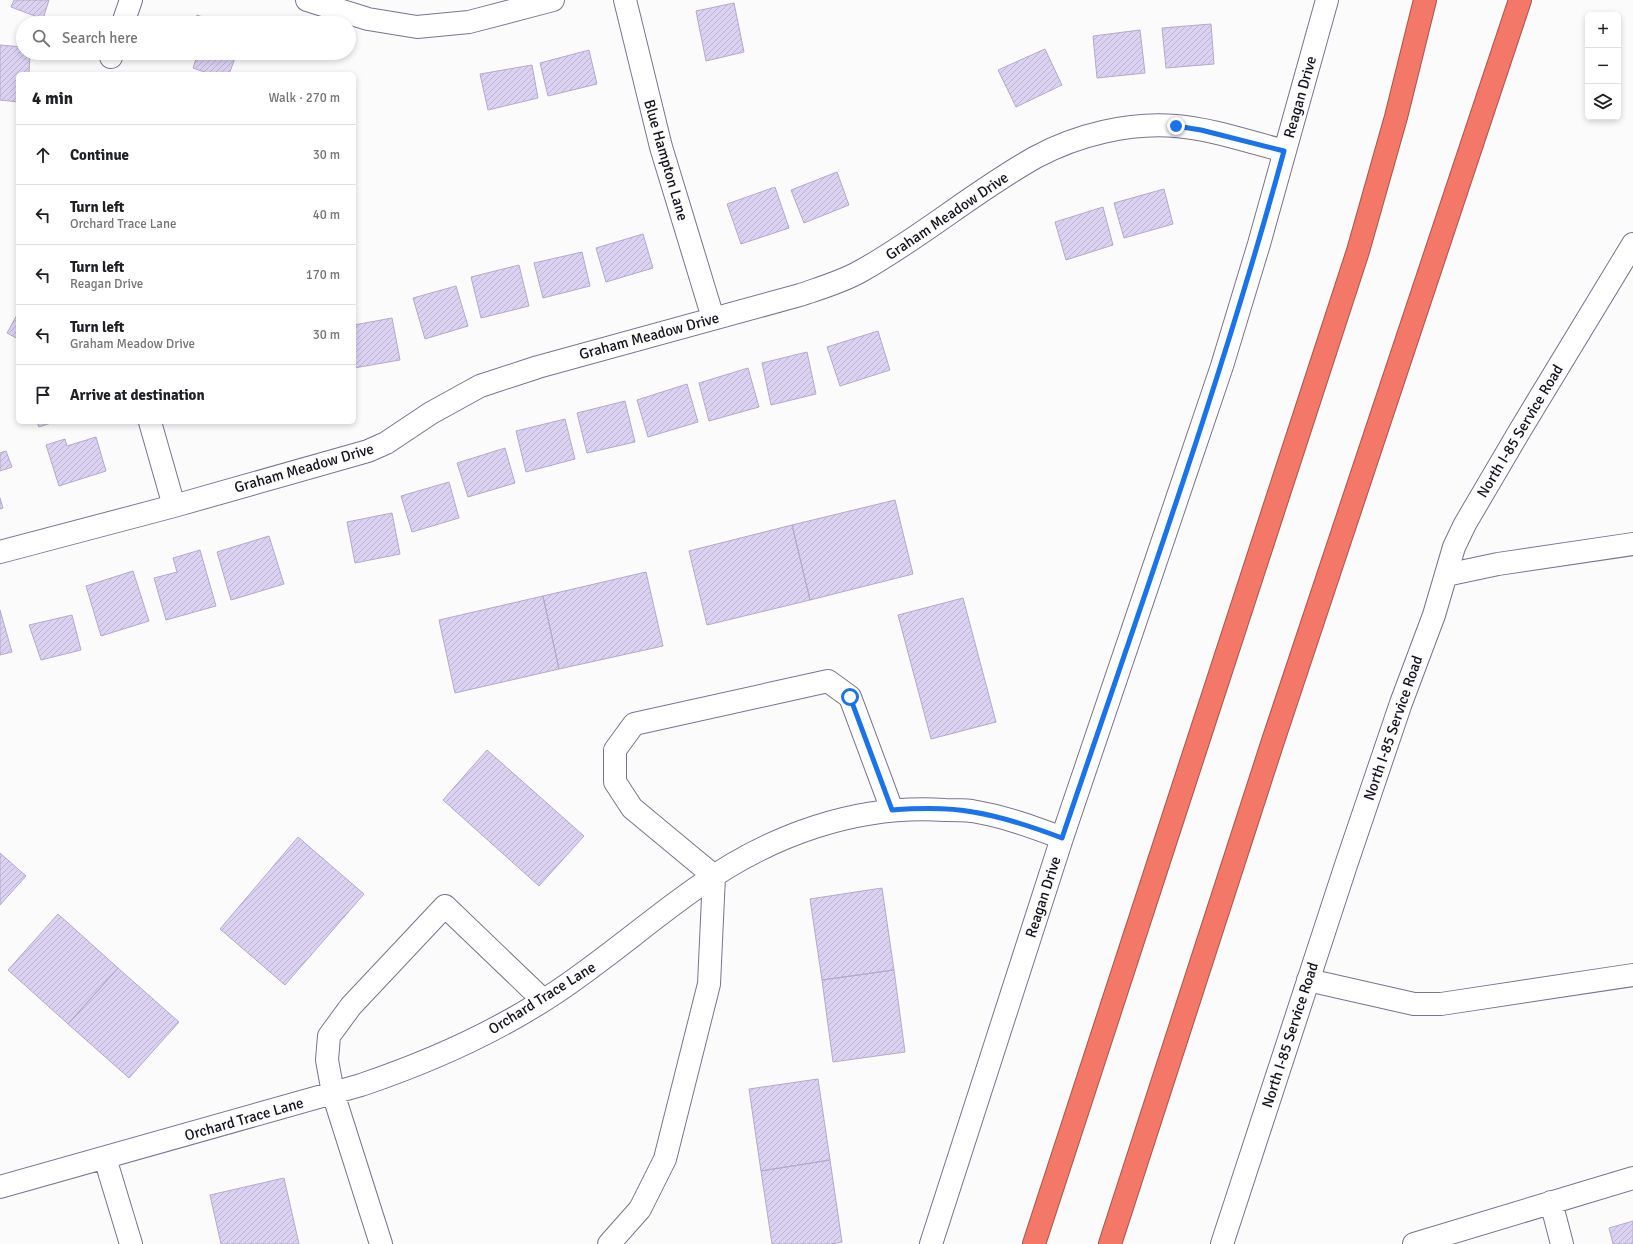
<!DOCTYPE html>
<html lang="en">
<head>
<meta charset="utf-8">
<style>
  :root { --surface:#fff; --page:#f2f2f2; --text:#202124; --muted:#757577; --line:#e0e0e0 }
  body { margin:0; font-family:Signika,sans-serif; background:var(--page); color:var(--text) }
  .controls { position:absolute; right:12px; top:12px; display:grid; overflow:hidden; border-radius:6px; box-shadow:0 2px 6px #0003 }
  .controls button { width:36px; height:36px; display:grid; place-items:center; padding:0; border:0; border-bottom:1px solid var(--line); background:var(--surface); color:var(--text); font:20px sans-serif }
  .stop { position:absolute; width:12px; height:12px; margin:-9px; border:3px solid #1a73e8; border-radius:50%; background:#fff }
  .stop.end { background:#1a73e8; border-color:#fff; box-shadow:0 1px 4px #0008 }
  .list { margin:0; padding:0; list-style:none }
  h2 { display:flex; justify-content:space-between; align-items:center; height:52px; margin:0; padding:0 16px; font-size:17px }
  h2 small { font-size:13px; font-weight:400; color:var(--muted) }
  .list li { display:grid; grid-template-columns:26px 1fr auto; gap:12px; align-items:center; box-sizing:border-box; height:60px; padding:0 16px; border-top:1px solid var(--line) }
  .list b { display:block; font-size:15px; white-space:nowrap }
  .list p { margin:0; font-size:13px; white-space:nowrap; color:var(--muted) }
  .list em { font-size:13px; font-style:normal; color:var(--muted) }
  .icon { flex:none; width:22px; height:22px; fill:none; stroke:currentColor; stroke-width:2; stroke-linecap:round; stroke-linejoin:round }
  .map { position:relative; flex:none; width:1633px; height:1244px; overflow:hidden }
  .search { position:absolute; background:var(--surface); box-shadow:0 2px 6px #0003; left:16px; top:16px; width:340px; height:44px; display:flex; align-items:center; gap:10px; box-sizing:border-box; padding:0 14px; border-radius:22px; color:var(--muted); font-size:15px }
  .panel { position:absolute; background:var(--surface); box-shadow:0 2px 6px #0003; left:16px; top:72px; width:340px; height:352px; border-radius:6px }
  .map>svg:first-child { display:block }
  .building { fill:url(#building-hatch); stroke:#b3aac9 }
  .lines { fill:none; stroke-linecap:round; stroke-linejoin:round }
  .minor-casing { stroke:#7b728f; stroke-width:24 }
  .highway-casing { stroke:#a6544d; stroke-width:24 }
  .minor { stroke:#fff; stroke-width:22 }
  .highway { stroke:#f47867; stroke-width:22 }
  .route { stroke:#1a73e8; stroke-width:5 }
  .labels { text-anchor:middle; stroke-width:3; stroke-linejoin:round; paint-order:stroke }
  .street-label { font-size:15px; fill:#15111c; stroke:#fbfbfb }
</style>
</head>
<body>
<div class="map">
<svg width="1633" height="1244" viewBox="0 0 1633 1244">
  <defs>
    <pattern id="building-hatch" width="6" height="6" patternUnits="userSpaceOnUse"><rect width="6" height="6" fill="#dbd2f2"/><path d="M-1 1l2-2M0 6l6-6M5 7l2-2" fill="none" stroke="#bbb3cf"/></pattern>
  </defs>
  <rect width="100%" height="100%" fill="#fbfbfb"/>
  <path class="building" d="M14,0h35l-6,19 -32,-12z
    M734,3l10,49 -38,9 -10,-50z
    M197,15l22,8h-25z
    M1211,24l3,40 -48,4 -4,-40z
    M1140,30l5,43 -48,5 -4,-42z
    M0,45l23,2v6h7l-1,21h-11v28l-18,-2z
    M1045,49l17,36 -46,22 -18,-37z
    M589,50l8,34 -49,12 -8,-33z
    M198,53h39l-8,21h-19l-17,-6z
    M532,65l6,33 -50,12 -8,-36z
    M837,172l12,33 -45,18 -13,-33z
    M775,187l14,41 -48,16 -14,-40z
    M1164,189l9,35 -49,14 -10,-35z
    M1103,207l10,38 -47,15 -11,-38z
    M643,234l10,34 -47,14 -10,-34z
    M582,252l8,34 -47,12 -9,-35z
    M519,265l10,41 -48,12 -10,-41z
    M456,286l12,40 -43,13 -12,-41z
    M18,313v26l-11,-6z
    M392,318l8,42 -46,8v-43z
    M878,331l12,39 -50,16 -13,-39z
    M807,352l9,42 -45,11 -9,-42z
    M748,368l11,39 -50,14 -10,-38z
    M687,384l11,38 -50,15 -11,-37z
    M625,401l10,41 -48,11 -10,-40z
    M565,419l10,40 -49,13 -10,-41z
    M37,422h17l-15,5z
    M96,437l10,34 -47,15 -13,-41 19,-6 2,7z
    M505,448l10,35 -47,14 -11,-34z
    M6,451l6,16 -12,4v-18z
    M449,482l10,36 -47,14 -11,-36z
    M0,498l3,10 -3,1z
    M895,500l18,74 -103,26 -18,-75z
    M392,513l8,41 -45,9 -8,-41z
    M792,525l18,75 -103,25 -18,-74z
    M269,536l15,48 -53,16 -14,-48z
    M200,550l16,56 -50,14 -12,-42 23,-6 -4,-14z
    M133,571l16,50 -48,15 -15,-50z
    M646,572l17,74 -104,23 -16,-73z
    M543,596l16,73 -104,24 -16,-73z
    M963,598l33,124 -65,17 -33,-124z
    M0,610l12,42 -12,3z
    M72,615l9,35 -40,10 -12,-35z
    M487,750l97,86 -45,50 -96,-86z
    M298,837l66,57 -79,91 -65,-56z
    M0,853l26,23 -26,29z
    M882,888l12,82 -72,10 -12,-81z
    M58,914l60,54 -50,56 -60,-54z
    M118,968l61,54 -50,56 -61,-54z
    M894,970l11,82 -72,10 -11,-82z
    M818,1079l12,81 -69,11 -12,-82z
    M830,1160l12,82 -10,2h-60l-11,-73z
    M284,1178l15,66h-78l-11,-49z
    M1633,1221v23h-20l-4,-16z"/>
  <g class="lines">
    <g class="minor-casing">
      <path id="minor" d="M307,0l61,19 49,8 52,-5 84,-22
        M625,0l36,147 52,171
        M123,23l8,-23
        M111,57l1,-4
        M150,422l24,84
        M0,552l174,-46 194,-55 18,-8 45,-30 49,-27 58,-19 262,-72c20,-7 42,-13 61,-24 61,-34 114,-80 175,-114 41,-22 93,-35 140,-31 36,3 73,16 109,25
        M1446,575l52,-11 135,-20
        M1308,980l106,24h27l192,-29
        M105,1158l26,86
        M0,1187l361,-102c68,-23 134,-52 194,-92 50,-33 95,-73 144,-107 72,-51 158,-82 246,-76 9,0 18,0 27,1 31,5 61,16 90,27
        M1551,1202l11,42
        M381,1244l-48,-151 -6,-33 2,-24 22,-30 94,-100 98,94
        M609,1244l31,-35 25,-50 44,-175 5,-108 -82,-68 -17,-26v-32l19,-26 194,-43 22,16 42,113
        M931,1244l131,-406 160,-472 37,-122 68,-244
        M1222,1244l124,-379 55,-162 33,-88 20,-68 11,-23 54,-92 114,-188
        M1414,1244l219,-66"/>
    </g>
    <g class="highway-casing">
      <path id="highway" d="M1034,1244l324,-993 38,-134 29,-117
        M1110,1244l162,-500 248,-744"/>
    </g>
    <use href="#minor" class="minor"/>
    <use href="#highway" class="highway"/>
  </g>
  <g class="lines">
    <path class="route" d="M850,697l42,113c27,-2 55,-3 81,2 31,5 60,15 89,26 77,-228 159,-455 222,-687l-83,-21 -25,-4"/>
  </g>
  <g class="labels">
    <g class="street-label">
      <text transform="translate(1300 97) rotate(-74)" y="5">Reagan Drive</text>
      <text transform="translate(666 160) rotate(74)" y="5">Blue Hampton Lane</text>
      <text transform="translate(947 216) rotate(-34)" y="5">Graham Meadow Drive</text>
      <text transform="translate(649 336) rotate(-15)" y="5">Graham Meadow Drive</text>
      <text transform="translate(1520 431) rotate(-59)" y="5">North I-85 Service Road</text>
      <text transform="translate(304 468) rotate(-16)" y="5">Graham Meadow Drive</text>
      <text transform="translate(1393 728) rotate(-71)" y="5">North I-85 Service Road</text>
      <text transform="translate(1043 897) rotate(-72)" y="5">Reagan Drive</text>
      <text transform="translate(542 998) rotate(-32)" y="5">Orchard Trace Lane</text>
      <text transform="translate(1290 1035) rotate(-72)" y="5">North I-85 Service Road</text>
      <text transform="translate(244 1119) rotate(-16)" y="5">Orchard Trace Lane</text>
    </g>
  </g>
</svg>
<div class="controls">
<button>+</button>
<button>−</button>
<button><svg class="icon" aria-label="layers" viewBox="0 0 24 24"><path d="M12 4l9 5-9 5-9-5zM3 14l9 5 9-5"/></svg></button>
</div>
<div class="stop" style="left:850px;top:697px"></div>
<div class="stop end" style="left:1176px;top:126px"></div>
<div class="search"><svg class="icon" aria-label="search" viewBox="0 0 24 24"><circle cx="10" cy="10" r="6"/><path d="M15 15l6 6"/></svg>Search here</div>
<section class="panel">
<h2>4 min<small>Walk · 270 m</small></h2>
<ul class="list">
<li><svg class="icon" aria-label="ahead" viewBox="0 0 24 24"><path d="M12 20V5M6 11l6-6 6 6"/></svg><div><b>Continue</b></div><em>30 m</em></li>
<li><svg class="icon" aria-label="left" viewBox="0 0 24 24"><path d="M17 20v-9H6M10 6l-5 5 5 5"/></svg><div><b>Turn left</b><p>Orchard Trace Lane</p></div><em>40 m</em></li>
<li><svg class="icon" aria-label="left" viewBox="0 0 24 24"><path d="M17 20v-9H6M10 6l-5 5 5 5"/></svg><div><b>Turn left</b><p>Reagan Drive</p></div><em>170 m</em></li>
<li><svg class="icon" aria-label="left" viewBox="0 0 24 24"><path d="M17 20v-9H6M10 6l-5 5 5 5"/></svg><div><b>Turn left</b><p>Graham Meadow Drive</p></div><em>30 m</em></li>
<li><svg class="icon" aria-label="arrive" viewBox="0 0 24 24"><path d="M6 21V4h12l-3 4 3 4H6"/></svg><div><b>Arrive at destination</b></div></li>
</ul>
</section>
</div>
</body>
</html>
